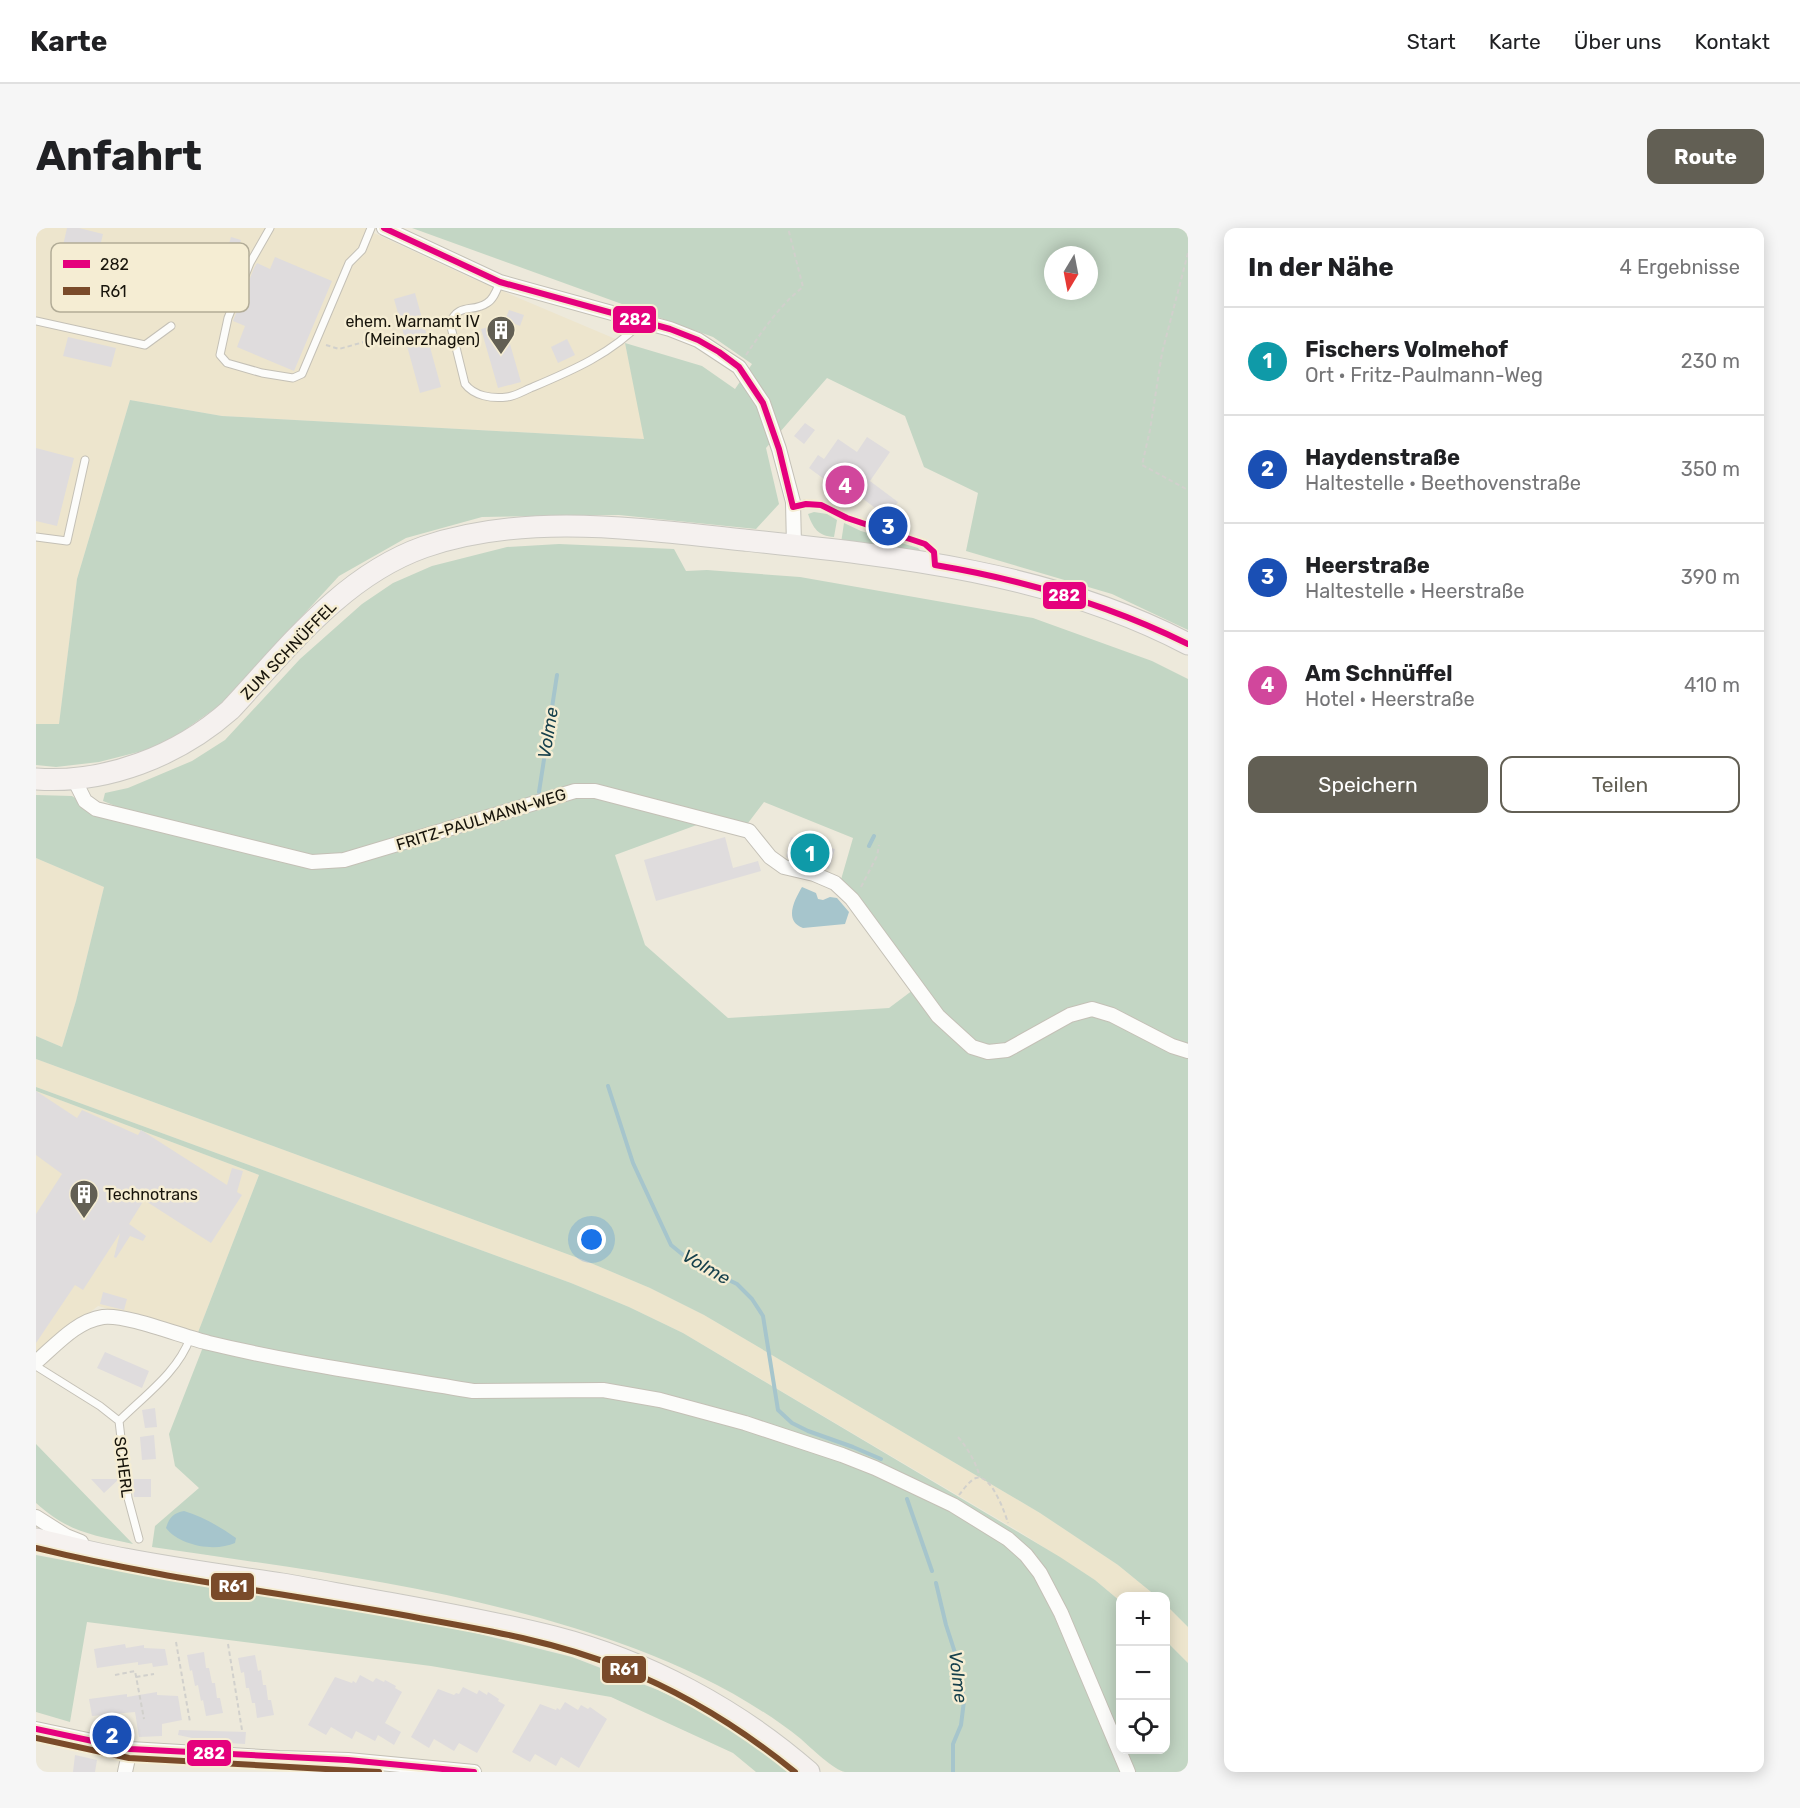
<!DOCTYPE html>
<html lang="de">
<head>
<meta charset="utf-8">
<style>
  :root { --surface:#fff; --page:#f6f6f6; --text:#202124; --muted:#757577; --line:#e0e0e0; --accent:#625f54 }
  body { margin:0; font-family:Rubik,sans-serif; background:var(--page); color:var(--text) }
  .controls { position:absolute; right:18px; bottom:18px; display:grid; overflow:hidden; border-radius:12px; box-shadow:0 3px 15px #0003 }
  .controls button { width:54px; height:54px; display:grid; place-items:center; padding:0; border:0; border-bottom:2px solid var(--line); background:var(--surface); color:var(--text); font:30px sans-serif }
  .compass { position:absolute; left:1008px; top:18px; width:54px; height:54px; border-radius:50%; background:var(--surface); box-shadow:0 3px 15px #0003; rotate:190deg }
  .you { position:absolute; left:556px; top:1012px; width:21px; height:21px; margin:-15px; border:4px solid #fff; border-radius:50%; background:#1a73e8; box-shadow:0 0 0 9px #1a73e833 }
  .badge { display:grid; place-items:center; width:39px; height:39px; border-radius:50%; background:var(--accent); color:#fff; font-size:20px; font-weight:700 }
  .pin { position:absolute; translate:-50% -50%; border:3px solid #fff; box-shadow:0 2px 6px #0006 }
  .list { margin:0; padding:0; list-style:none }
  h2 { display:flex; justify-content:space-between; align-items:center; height:78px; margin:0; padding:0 24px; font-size:26px }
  h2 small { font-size:20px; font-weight:400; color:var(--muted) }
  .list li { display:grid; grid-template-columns:39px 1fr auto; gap:18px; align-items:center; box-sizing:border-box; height:108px; padding:0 24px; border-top:2px solid var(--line) }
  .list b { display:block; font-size:22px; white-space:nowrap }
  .list p { margin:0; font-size:20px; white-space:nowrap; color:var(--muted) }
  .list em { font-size:20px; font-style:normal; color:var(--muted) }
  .actions { display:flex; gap:12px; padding:18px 24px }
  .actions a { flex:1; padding:14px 0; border:2px solid var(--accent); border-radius:12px; text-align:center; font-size:21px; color:var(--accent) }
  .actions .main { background:var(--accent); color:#fff }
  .icon { flex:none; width:33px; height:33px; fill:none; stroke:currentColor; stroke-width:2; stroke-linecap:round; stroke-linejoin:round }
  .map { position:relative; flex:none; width:1152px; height:1544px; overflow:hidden; border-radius:12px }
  header { display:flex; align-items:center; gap:36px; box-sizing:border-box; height:84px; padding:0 30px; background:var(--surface); border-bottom:2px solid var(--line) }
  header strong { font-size:28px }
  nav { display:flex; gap:33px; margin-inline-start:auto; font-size:21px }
  .intro { display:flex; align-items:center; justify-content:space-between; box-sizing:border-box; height:144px; padding:0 36px }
  h1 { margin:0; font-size:42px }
  .button { padding:15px 27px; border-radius:12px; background:var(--accent); color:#fff; font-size:21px; font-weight:700 }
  main { display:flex; gap:36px; padding:0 36px }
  aside { flex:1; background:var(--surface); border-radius:12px; box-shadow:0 3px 15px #0003 }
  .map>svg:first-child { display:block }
  .built { fill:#ede5cd }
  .green { fill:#c3d6c4; fill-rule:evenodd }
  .water { fill:#a6c5cc }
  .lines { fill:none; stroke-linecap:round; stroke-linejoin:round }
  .stream { stroke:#a6c5cc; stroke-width:4 }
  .building { fill:#dfdcdd }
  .service-casing { stroke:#c4c0b6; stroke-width:9 }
  .minor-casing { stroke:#c4c0b6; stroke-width:16 }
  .primary-casing { stroke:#cac8c1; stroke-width:23 }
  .path { stroke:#d1d0cc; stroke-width:2; stroke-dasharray:4.5 3; stroke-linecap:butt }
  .service { stroke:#fcfcfa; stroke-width:7 }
  .minor { stroke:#fcfcfa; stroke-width:14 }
  .primary { stroke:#f5f1ef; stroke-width:21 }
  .bus-1-casing { stroke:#f5edd3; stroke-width:10 }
  .bus-2-casing { stroke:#f5edd3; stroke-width:10 }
  .bus-1 { stroke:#e5007d; stroke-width:6 }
  .bus-2 { stroke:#7a4b2a; stroke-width:6 }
  .labels { text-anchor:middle; stroke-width:5; stroke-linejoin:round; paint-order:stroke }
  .poi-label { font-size:16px; fill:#17140b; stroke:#f5edd3; text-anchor:end }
  .street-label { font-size:16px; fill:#17140b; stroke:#f5edd3 }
  .water-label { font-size:18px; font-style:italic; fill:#16404c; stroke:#f5edd3 }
  .key { fill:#f5edd3; stroke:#b2ac97; stroke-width:1.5 }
  .key-label { font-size:16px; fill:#17140b }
  .line-badge { stroke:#f5edd3; stroke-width:2 }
  .badge-label { font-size:16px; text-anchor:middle; font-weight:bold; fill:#fff }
</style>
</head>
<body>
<header>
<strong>Karte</strong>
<nav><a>Start</a><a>Karte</a><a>Über uns</a><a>Kontakt</a></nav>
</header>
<div class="intro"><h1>Anfahrt</h1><a class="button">Route</a></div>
<main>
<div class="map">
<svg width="1152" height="1544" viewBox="0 0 1152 1544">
  <rect width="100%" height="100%" fill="#ede9db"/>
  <path class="built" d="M0,0h340l-2,5 95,44 156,66 20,96 -423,-23 -92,-16 -53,179 -18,146 -23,-1z
    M0,630l68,29 -28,114 -14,46 -26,-11z
    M0,831l550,202 64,27 54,27 336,198 78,52 38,31h-36v5l-25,-21 -75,-48 -337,-199 -54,-26 -58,-24 -535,-196z
    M0,863l223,84 -62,160 -99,-29 -62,50z
    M1130,1377l22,22v36l-22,-22z"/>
  <path class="green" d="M376,0h776v402l-76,-36 -146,-43 12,-58 -54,-26 -19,-51 -78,-38 -61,70 13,56 -23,25 -137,-14 -137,2 -76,21 -67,38 -119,129 -58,41 -63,16 -43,5 -20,-2v-41h23l18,-145 53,-179 92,16 422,23 -19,-96 77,23 33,23 17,-25 -39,-27zM1017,27h36v36h-36z
    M778,284l13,2 10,6 -3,17c-16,-1 -21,-9 -26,-23z
    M808,295l17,8 57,17 3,3 -80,-8z
    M523,316l115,5 12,22 21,-1 93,7 233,41 119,43 36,18v948l-22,-22v-9h-10l-38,-31 -78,-52 -336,-198 -54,-27 -64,-27 -550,-202v-23l26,11 14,-46 28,-114 -68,-29v-63l36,1 33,22 188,45 25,2 39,-15 -19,5 -32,1 -178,-45 -25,-10 2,-8 23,-5 64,-27 33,-21 75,-81 62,-55 31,-21 39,-17 75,-19zM728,574l89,36 -15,52 75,100 -24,18 -161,10 -83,-73 -30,-90 98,-36 32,8z
    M0,859l535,196 58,24 54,26 377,224 35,23 25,21v135l-53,-127 -13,-25 -18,-29 -19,-17 -22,-15 -80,-43 -301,-94c-49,-4 -98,1 -147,-2l-200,-34 -70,-15 62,-160 -223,-84z
    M167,1119l266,49 110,-3 40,4 38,8 89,24 97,31 67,29 86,49 21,18 16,19 15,27 73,170c-63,0 -126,0 -189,0 -28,0 -59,0 -87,0 -10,-1 -35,-25 -44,-33 -49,-39 -107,-68 -165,-90 -155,-58 -321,-78 -484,-102l3,-21 44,-38 -24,-22 -6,-32z
    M0,1216l97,100c-41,-9 -65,-12 -97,-41z
    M0,1327l90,17 313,52 133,33 86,33 75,34 66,48h-43l-23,-19 -122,-56 -180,-31 -344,-44 -17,100 -34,-10z
    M1130,1413l22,22v109h-52l-10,-22h40z"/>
  <path class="water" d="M766,659l14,6 2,6 5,1 7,-3 7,1 12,14 -4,12 -42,4c-20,-7 -8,-29 -1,-41z
    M148,1283c19,6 35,15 52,27l-1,5c-20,9 -55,3 -69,-15 3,-10 7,-15 18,-17z"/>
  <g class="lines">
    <path class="stream" d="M503,564l18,-117
      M833,618l5,-10
      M572,858l25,77 38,82 22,18 44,21 15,15 11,17 15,94 14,13 16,8 45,16 28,12
      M871,1271l25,72
      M900,1355l10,42 13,40 5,36 -3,24 -8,19v28"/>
  </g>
  <path class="building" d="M31,0h12l24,6 -13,54 -35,-8z
    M195,9l10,3 -6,20 -10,-3z
    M239,29l57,24 -38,90 -57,-24 8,-21 -12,-5 21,-53 3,-5 13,6z
    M379,65l26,94 -21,6 -26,-94z
    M473,82l15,5 -4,11 -15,-6z
    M468,95l17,59 -23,6 -17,-59z
    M32,109l48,11 -5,19 -48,-11z
    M531,111l8,16 -17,8 -7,-16z
    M769,195l10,7 -11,14 -10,-8z
    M831,209l23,15 -20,29 28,21 -11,15 -25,-19 -4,6 -49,-36 9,-13 6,4 14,-20 19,13z
    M0,220l38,10 -17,68 -21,-5z
    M689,609l8,31 25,-7 3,10 -105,30 -12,-41z
    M755,609l44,12 -6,20 -43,-12z
    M0,863l41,27 5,-8 56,25 3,-5 86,55 5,-17 11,3 -6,21 5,3 -31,48 -67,-43 -15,24 17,12 -3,5 -13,-5 -14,22 -2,-1 6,-24 -37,57 -8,-5 -39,58v-129l26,-40 -26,-19z
    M67,1064l24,7 -3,11 -24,-6z
    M69,1124l44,19 -7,17 -45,-20z
    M119,1180l2,19 -12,1 -3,-18z
    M118,1207l2,24 -14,1 -2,-23z
    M55,1251h28l-15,14z
    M97,1251h18v18h-17z
    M89,1416l1,4 18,-3v3l21,1 3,16 -15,2 -1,-4 -14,2v-3l-41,6 -3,-19z
    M168,1424l2,16h3l3,15h3l2,15h3l3,15 -17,3 -3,-16 -2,1 -3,-16 -3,1 -3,-16 -2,1 -3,-16z
    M219,1427l3,16 3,-1 2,15h3l2,15h3l3,15 -17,3 -2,-15h-3l-3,-15h-3l-2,-16 -3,1 -3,-15z
    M324,1447l13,7 3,-4 8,4 1,-2 11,6 -1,2 7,4 -17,31 16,9 -7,13 -16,-10 -3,6 -19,-10 -4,8 -21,-12 -5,8 -18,-10 27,-48 17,6 1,-2 3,2z
    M427,1459l14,7 2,-4 8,5 1,-3 11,7 -1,2 7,4 -28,48 -18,-10 -5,8 -20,-12 -5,9 -18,-11 27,-48 16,6 2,-2 3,1z
    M121,1464v3l21,1 4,24 -20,4v12l-23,1 -4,-25 -43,4 -3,-17 38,-5v3z
    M529,1474l13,8 3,-5 7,4 2,-2 17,12 -28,49 -18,-11 -5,9 -21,-12 -5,8 -18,-10 28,-48 16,6 1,-2 3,2z
    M143,1502l67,2 -1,12 -34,-2 -33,-7z
    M39,1527l22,5 -2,12h-22z"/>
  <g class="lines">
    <g class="service-casing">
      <path id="service" d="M234,0l-20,35 -22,55 -8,37 7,8 35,10 31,5 9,-4 47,-111 13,-13 9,-22
        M464,54c-3,7 -6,17 -13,21 -14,10 -28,-1 -37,20l15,61c9,12 27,15 42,13 9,-1 18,-7 26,-10 38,-16 80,-34 108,-65
        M0,93l109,24 26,-19
        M757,279l13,-3 15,1 26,13 78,26 9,8 1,10
        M0,309l31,4 18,-81
        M0,1138l64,40 19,15 9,77 11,41
        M83,1193c25,-25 59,-49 71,-83"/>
    </g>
    <g class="minor-casing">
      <path id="minor" d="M348,0l116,54 170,47 28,11 41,27 24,36 16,46 14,53 1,44
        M38,551l11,22 11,8 216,53 32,-2 231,-69h20l154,40 21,26 14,10 30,7 21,9 17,16 86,117 34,31 16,5 19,-2 63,-35 22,-6 20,6 60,31 16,5
        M0,1134c20,-17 40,-41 67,-45 24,-3 80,20 106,26 87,21 176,33 264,48l130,-1 57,10 85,23 97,32 33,13 78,37 55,34 18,16 14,18 21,40 67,159
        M0,1289l30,19 15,6
        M0,1501l94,20 149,9 69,2 126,12
        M89,1544l5,-23"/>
    </g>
    <g class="primary-casing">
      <path id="primary" d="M0,551c70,5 142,-23 194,-69 57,-61 112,-134 194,-163 102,-35 214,-18 320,-7 151,16 307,32 444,104
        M0,1311c29,7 59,15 89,20 52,10 104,17 157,25 36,6 71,13 107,19 55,10 110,20 165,34 93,24 183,72 255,135"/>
    </g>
    <path class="path" d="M1152,25l-26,100 -12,77 -8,35 46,25
      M290,117l13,4 57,-16
      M710,127c17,-25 33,-49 57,-68l-15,-59
      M825,659l16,-31 2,-11
      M922,1209c11,13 17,24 22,40
      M923,1267c4,-5 11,-15 17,-17 15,-5 29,35 32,45
      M140,1414l14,80
      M192,1416l14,86
      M79,1447l20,-4 9,48
      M100,1449l18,-3"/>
    <use href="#service" class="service"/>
    <use href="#minor" class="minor"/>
    <use href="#primary" class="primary"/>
    <g class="bus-1-casing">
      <path id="bus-1" d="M348,0l116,54 170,47 28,11 21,12 20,15 24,36 16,46 14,58
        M757,279l13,-3 15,1 26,13 78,26 9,8 1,13
        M899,337c89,15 172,39 253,79
        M0,1501l94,20 218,11 126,12"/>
    </g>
    <g class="bus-2-casing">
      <path id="bus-2" d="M0,1320c126,31 255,46 383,70 68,12 137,24 202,50 63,25 121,61 174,104
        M0,1510l93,20 250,14"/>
    </g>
    <use href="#bus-1" class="bus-1"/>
    <use href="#bus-2" class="bus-2"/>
  </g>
  <defs>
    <g id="building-pin" transform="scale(1.5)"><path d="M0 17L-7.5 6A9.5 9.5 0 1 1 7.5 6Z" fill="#625f54" stroke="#f5edd3"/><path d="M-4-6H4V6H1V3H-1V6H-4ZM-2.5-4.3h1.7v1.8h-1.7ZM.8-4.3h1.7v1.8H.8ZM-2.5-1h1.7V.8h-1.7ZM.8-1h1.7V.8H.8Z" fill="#fff"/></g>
  </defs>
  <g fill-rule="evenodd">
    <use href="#building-pin" x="465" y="102"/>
    <use href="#building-pin" x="48" y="966"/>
  </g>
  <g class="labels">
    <g class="poi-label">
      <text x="444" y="99">ehem. Warnamt IV<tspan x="444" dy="18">(Meinerzhagen)</tspan></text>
      <text x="69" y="972" text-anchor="start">Technotrans</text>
    </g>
    <g class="street-label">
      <text transform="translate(252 422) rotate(-46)" y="6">ZUM SCHNÜFFEL</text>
      <text transform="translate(445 591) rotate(-17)" y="6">FRITZ-PAULMANN-WEG</text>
      <text transform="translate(88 1239) rotate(83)" y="6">SCHERL</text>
    </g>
    <g class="water-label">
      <text transform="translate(512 505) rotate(-81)" y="6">Volme</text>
      <text transform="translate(670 1039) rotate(30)" y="6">Volme</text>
      <text transform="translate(922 1449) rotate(83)" y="6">Volme</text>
    </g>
  </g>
  <rect x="15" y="15" width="198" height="69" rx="9" class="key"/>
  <rect x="27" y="32" width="27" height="8" fill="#e5007d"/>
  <rect x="27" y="59" width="27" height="8" fill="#7a4b2a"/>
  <g class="key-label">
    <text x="64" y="42">282</text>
    <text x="64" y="69">R61</text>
  </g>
  <g class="line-badge">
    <rect x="576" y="77" width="45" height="29" rx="6" fill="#e5007d"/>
    <rect x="1006" y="353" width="45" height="29" rx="6" fill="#e5007d"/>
    <rect x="174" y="1344" width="45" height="29" rx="6" fill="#7a4b2a"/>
    <rect x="565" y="1427" width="46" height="29" rx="6" fill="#7a4b2a"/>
    <rect x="150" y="1511" width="46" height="28" rx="6" fill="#e5007d"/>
  </g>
  <g class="badge-label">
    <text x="599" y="97">282</text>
    <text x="1028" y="373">282</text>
    <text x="197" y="1364">R61</text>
    <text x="588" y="1447">R61</text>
    <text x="173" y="1531">282</text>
  </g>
</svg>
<div class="controls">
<button>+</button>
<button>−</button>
<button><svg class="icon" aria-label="locate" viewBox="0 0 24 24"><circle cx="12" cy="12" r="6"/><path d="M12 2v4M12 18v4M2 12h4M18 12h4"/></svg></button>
</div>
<svg class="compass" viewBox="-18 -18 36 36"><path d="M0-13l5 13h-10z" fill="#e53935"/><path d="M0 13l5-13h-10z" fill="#757577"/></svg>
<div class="you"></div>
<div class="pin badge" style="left:774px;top:625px;background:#0f9aa8">1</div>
<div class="pin badge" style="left:76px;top:1507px;background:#1a4fb4">2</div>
<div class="pin badge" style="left:852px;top:298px;background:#1a4fb4">3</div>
<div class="pin badge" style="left:809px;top:257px;background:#d1479c">4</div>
</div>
<aside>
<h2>In der Nähe<small>4 Ergebnisse</small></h2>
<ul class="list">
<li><span class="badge" style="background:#0f9aa8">1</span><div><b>Fischers Volmehof</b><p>Ort · Fritz-Paulmann-Weg</p></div><em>230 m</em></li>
<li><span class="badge" style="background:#1a4fb4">2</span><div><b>Haydenstraße</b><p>Haltestelle · Beethovenstraße</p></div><em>350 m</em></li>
<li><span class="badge" style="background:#1a4fb4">3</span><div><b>Heerstraße</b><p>Haltestelle · Heerstraße</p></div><em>390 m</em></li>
<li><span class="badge" style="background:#d1479c">4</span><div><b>Am Schnüffel</b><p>Hotel · Heerstraße</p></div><em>410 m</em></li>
</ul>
<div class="actions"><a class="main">Speichern</a><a>Teilen</a></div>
</aside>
</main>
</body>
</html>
